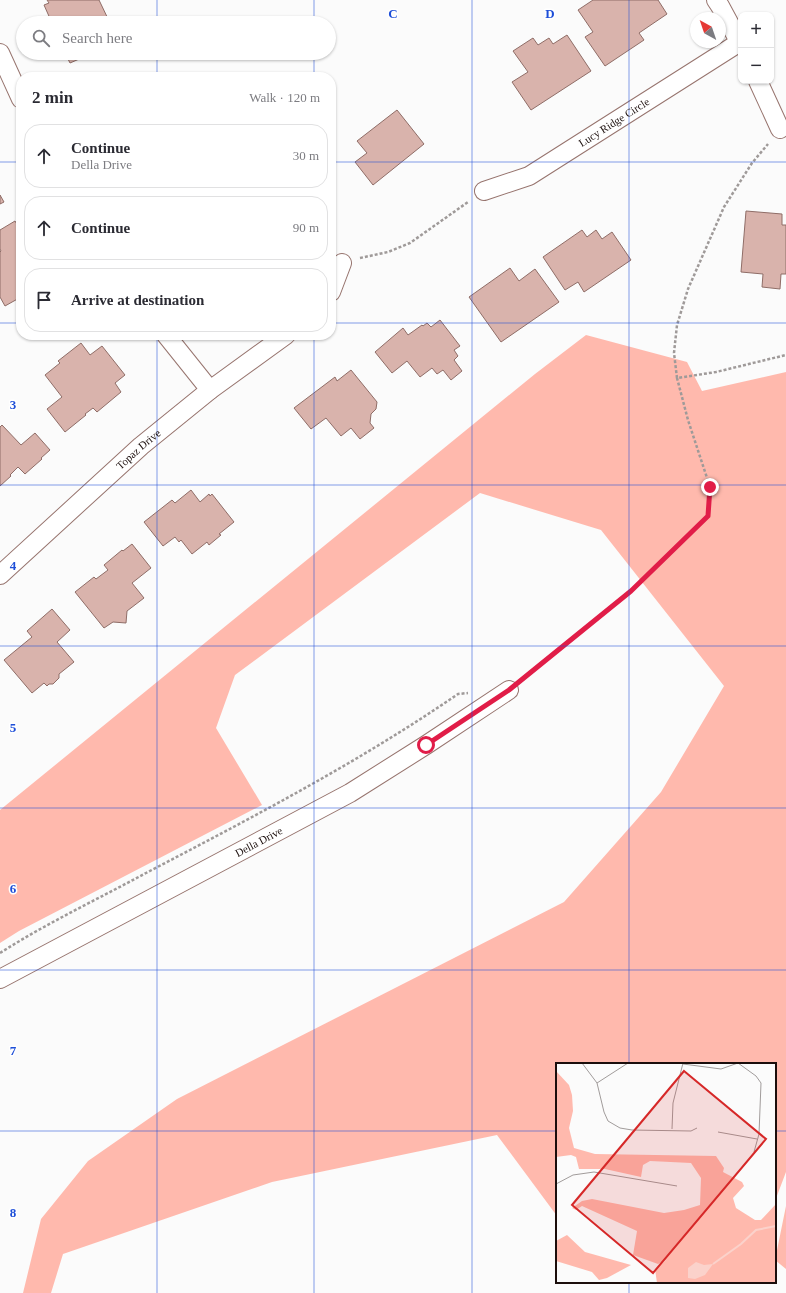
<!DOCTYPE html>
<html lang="en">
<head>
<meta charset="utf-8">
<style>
  :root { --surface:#fff; --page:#f7f7f7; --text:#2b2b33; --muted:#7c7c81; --line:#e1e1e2 }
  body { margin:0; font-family:"Times New Roman",serif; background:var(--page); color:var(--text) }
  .controls { position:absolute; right:12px; top:12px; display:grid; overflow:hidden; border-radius:8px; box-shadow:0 1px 3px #0004 }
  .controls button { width:36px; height:36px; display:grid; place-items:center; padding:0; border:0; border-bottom:1px solid var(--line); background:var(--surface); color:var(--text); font:20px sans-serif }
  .compass { position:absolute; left:690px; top:12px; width:36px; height:36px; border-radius:50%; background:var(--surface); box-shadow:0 1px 3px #0004; rotate:320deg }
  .stop { position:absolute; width:12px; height:12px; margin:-9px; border:3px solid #e11d48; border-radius:50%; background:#fff }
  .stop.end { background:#e11d48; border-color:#fff; box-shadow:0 1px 4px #0008 }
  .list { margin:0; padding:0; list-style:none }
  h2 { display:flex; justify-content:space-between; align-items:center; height:52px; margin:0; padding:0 16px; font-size:17px }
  h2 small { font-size:13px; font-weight:400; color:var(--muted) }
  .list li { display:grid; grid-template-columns:26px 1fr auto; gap:12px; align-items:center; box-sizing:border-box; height:64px; margin:0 8px 8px; padding:0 8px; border:1px solid var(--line); border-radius:16px }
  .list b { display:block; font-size:15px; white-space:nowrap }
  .list p { margin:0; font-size:13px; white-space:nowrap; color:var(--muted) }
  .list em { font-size:13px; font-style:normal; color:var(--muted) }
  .icon { flex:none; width:22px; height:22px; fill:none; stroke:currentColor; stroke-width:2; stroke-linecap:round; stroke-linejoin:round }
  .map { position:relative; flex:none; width:786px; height:1293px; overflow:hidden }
  .search { position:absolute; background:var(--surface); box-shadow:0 1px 3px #0004; left:16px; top:16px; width:320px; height:44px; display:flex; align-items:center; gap:10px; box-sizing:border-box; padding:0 14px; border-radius:22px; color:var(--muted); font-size:15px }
  .panel { position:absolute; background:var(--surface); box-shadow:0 1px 3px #0004; left:16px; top:72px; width:320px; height:268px; border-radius:16px }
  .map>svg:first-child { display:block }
  .green { fill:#ffb9ad }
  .building { fill:#d9b3ac; stroke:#8f6d67 }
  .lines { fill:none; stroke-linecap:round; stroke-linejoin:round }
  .minor-casing { stroke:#97746e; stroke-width:20 }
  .path { stroke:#9f9a99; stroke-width:2.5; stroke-dasharray:3 2; stroke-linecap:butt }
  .minor { stroke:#fff; stroke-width:18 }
  .route { stroke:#e11d48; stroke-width:5 }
  .grid { fill:none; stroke:#1d4ed8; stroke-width:1; stroke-opacity:0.55 }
  .labels { text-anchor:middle; stroke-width:3; stroke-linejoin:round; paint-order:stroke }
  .street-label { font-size:11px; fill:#1b0e0c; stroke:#fff }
  .inset-river { fill:none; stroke:#fbd2cb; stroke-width:2 }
  .inset-road { fill:none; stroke:#a19c9b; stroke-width:1 }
  .view { fill:#d62828; fill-opacity:0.15; stroke:#d62828; stroke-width:2 }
  .inset-edge { fill:none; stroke:#1b0e0c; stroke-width:2 }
  .grid-label { font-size:13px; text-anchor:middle; font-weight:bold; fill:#1d4ed8; stroke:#fff; stroke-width:3; stroke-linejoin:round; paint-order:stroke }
</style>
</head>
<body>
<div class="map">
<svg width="786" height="1293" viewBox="0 0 786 1293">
  <rect width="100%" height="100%" fill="#fbfbfb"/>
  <path class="green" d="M586,335l101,27 15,29 84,-19v800l-11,29v-137h-218v152l-60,-81 -225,47 -209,72 -12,39h-28l18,-74 47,-58 89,-62 387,-197 97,-110 63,-106 -123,-156 -121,-37 -245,182 -19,53 46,77 -243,126 -19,12v-133l535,-436z
    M786,1206v63l-11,-9z"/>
  <path class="building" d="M47,0h52l11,23h-58l-8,-18 5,-2z
    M593,0h65l9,14 -28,19 5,7 -39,26 -20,-29 8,-5 -15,-22z
    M567,35l24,36 -60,39 -19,-28 16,-10 -15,-21 20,-13 5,7 11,-7 4,6z
    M65,53h28l-23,10z
    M397,110l27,34 -51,41 -18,-23 12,-9 -10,-12z
    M0,195l4,7 -4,2z
    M746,211l36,3v11h4v49h-5l-1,15 -18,-2 1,-13 -22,-2z
    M15,221l6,10v66l-16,9 -5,-9v-45l1,-1 -1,-2v-19z
    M582,230l5,7 9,-7 6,9 10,-7 19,28 -47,32 -6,-10 -13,8 -22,-33z
    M510,268l9,13 16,-12 24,33 -58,40 -32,-45z
    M440,320l20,26 -6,4 4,6 -4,4 8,11 -11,9 -8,-10 -6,4 -5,-6 -12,9 -13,-16 -15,12 -17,-21 28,-24 5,7 14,-10 1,1 4,-3 4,4z
    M81,343l9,12 12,-9 23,29 -10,8 6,9 -24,20 -4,-4 -8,6 1,1 -21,17 -18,-23 15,-12 -17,-22 15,-12 -2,-2z
    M351,370l26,32 -1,7 -5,5 -1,9 4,5 -14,11 -9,-11 -10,8 -15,-18 -15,11 -17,-21 41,-31 2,4z
    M2,425l19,20 14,-12 15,17 -9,8 1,1 -17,15 -7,-7 -8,8 1,1 -11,10v-59z
    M191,490l9,12 9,-8 1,2 2,-2 22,28 -15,12 2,1 -12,10 -2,-3 -15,12 -11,-14 -2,2 -4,-5 -12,9 -19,-24 28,-22 3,3z
    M132,544l19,24 -19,15 12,15 -17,13 -1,12 -13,-1 -9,6 -29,-36 19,-15 2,2 12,-9 -4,-5 18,-15 1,1z
    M52,609l18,21 -13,12 17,20 -15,12v4l-6,6h-4l-2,2 -3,-3 -12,10 -28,-33 28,-23 -5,-6z"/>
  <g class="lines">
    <g class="minor-casing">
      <g id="minor">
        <path d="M716,0l4,6 21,39"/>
        <path d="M0,53l21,46"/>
        <path d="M758,81l22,48"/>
        <path id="s1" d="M484,191l45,-15 211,-134"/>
        <path d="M331,292l11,-29"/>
        <path d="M166,335l44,55"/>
        <path id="s2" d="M0,575l141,-129 69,-56 76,-55"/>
        <path id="s3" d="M0,979l350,-186 76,-48 83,-55"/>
      </g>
    </g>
    <path class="path" d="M360,258l28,-6 22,-9 58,-41
      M677,378l-3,-25 3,-28 11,-36 36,-82 28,-44 16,-19
      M524,677l107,-86 77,-75 2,-29 -22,-67 -11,-42 39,-6 70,-17
      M0,953c47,-30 98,-54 146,-80 107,-56 213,-111 312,-179l10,-1"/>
    <use href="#minor" class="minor"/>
  </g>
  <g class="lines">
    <path class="route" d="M426,745l83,-55 122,-99 77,-75 2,-29"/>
  </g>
  <path class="grid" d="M157,0v23M314,0v23M472,0v1293M629,0v1064M157,53v24M314,53v24M0,162h21M331,162h455M0,323h21M331,323h455M157,335v958M314,335v958M0,485h786M0,646h786M0,808h786M0,970h786M0,1131h557M775,1131h11M629,1282v11"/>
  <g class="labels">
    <g class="street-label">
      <text dy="4" stroke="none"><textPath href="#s1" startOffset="148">Lucy Ridge Circle</textPath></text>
      <text dy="4" stroke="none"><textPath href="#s2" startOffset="187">Topaz Drive</textPath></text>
      <text dy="4" stroke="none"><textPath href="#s3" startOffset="293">Della Drive</textPath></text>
    </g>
  </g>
  <g transform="translate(556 1063)">
    <rect width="220" height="220" fill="#fbfbfb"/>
    <path d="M0,8l13,14 3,10 1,16 -4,17 5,20 21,6 121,2 8,12 -1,4 19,10 2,4 -11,12 3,10 19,12h6l15,-16v79h-119l-2,-14 11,-9 -8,4 -25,-9 4,-24 -55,-25 -6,4 -4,-2 10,-7 10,-2 72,14 20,-3 16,-5 1,-27 -10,-15 -41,-2 -7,4 -2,12 -36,-8h-26l-3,-12 -5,-2 -15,2zM11,172l18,17 46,13 -24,13 -8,2 -7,-8 -36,-11v-20z" fill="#ffb9ad"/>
    <path d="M140,199l8,3 9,-1 -8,11 -10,4 -7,-1v-10z" fill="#fbd2cb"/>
    <path class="inset-river" d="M157,201l28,-20 15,-14 20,-4"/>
    <path class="inset-road" d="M26,0l15,20 7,29 4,9 12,7 12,2 59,1 6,-3M182,0l18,13 5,7 -2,51 -5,18M127,1l38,5 17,-6M41,20l31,-20M116,66l1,-26 10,-40M162,69l39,7M0,121l17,-9 21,-3 83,14"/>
    <path class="view" d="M128,8l82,68 -113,134 -81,-68z"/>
    <rect width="220" height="220" class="inset-edge"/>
  </g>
  <g class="grid-label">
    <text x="393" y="18">C</text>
    <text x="550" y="18">D</text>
    <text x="13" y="409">3</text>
    <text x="13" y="570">4</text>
    <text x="13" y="732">5</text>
    <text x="13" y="893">6</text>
    <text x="13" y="1055">7</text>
    <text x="13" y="1217">8</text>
  </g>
</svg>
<div class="controls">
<button>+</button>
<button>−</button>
</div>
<svg class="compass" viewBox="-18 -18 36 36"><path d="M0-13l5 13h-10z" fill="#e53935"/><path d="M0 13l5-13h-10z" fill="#7c7c81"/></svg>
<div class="stop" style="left:426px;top:745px"></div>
<div class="stop end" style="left:710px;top:487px"></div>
<div class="search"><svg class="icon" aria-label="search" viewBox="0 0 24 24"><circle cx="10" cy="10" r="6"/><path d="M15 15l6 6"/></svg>Search here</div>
<section class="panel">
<h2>2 min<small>Walk · 120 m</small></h2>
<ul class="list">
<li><svg class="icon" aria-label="ahead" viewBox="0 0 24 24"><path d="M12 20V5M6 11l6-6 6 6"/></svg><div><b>Continue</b><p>Della Drive</p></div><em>30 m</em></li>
<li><svg class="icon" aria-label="ahead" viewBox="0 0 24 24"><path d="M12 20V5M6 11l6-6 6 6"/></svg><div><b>Continue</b></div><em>90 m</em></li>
<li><svg class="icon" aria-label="arrive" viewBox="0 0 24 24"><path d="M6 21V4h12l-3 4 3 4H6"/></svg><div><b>Arrive at destination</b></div></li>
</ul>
</section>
</div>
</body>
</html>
